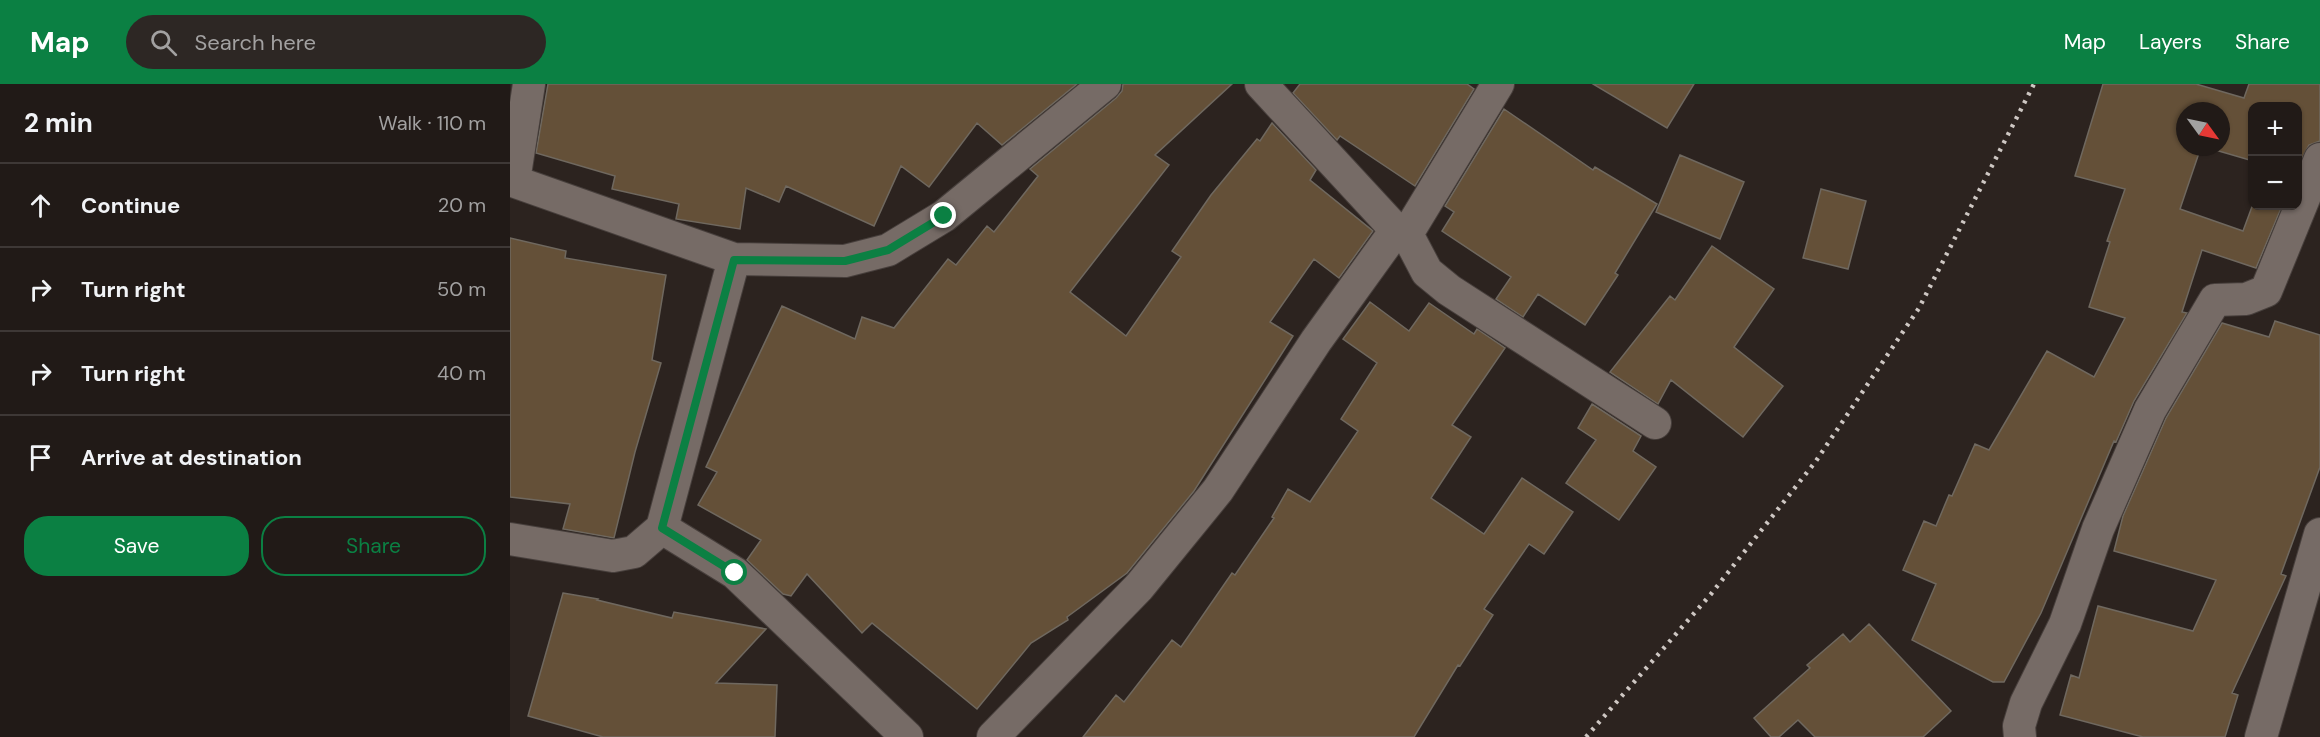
<!DOCTYPE html>
<html lang="en">
<head>
<meta charset="utf-8">
<style>
  :root { --surface:#211a17; --page:#2d2724; --text:#f1f3f6; --muted:#a2a1a1; --line:#3e3836; --accent:#0b8043 }
  body { margin:0; font-family:"DM Sans",sans-serif; background:var(--page); color:var(--text) }
  .controls { position:absolute; right:18px; top:18px; display:grid; overflow:hidden; border-radius:12px; box-shadow:0 2px 4px #0004 }
  .controls button { width:54px; height:54px; display:grid; place-items:center; padding:0; border:0; border-bottom:2px solid var(--line); background:var(--surface); color:var(--text); font:30px sans-serif }
  .compass { position:absolute; left:1666px; top:18px; width:54px; height:54px; border-radius:50%; background:var(--surface); box-shadow:0 2px 4px #0004; rotate:123deg }
  .stop { position:absolute; width:18px; height:18px; margin:-14px; border:4px solid #0b8043; border-radius:50%; background:#fff }
  .stop.end { background:#0b8043; border-color:#fff; box-shadow:0 2px 6px #0008 }
  .list { margin:0; padding:0; list-style:none }
  h2 { display:flex; justify-content:space-between; align-items:center; height:78px; margin:0; padding:0 24px; font-size:26px }
  h2 small { font-size:20px; font-weight:400; color:var(--muted) }
  .list li { display:grid; grid-template-columns:39px 1fr auto; gap:18px; align-items:center; box-sizing:border-box; height:84px; padding:0 24px; border-top:2px solid var(--line) }
  .list b { display:block; font-size:22px; white-space:nowrap }
  .list em { font-size:20px; font-style:normal; color:var(--muted) }
  .actions { display:flex; gap:12px; padding:18px 24px }
  .actions a { flex:1; padding:14px 0; border:2px solid var(--accent); border-radius:24px; text-align:center; font-size:21px; color:var(--accent) }
  .actions .main { background:var(--accent); color:#fff }
  .icon { flex:none; width:33px; height:33px; fill:none; stroke:currentColor; stroke-width:2; stroke-linecap:round; stroke-linejoin:round }
  .map { position:relative; flex:none; width:1810px; height:653px; overflow:hidden }
  header { display:flex; align-items:center; gap:36px; box-sizing:border-box; height:84px; padding:0 30px; background:var(--accent); color:#fff }
  header strong { font-size:28px }
  nav { display:flex; gap:33px; margin-inline-start:auto; font-size:21px }
  .search { width:420px; height:54px; background:var(--page); display:flex; align-items:center; gap:15px; box-sizing:border-box; padding:0 21px; border-radius:33px; color:var(--muted); font-size:22px }
  main { display:flex }
  aside { flex:1; background:var(--surface) }
  .map>svg:first-child { display:block }
  .building { fill:#645038; stroke:#6f685f; stroke-width:1.5 }
  .lines { fill:none; stroke-linecap:round; stroke-linejoin:round }
  .street-casing { stroke:#473f3c; stroke-width:34 }
  .street { stroke:#766b66; stroke-width:32 }
  .rail { stroke:#cec7c3; stroke-width:4.5; stroke-dasharray:3 6; stroke-linecap:butt }
  .route { stroke:#0b8043; stroke-width:8 }
</style>
</head>
<body>
<header>
<strong>Map</strong>
<div class="search"><svg class="icon" aria-label="search" viewBox="0 0 24 24"><circle cx="10" cy="10" r="6"/><path d="M15 15l6 6"/></svg>Search here</div>
<nav><a>Map</a><a>Layers</a><a>Share</a></nav>
</header>
<main>
<aside>
<h2>2 min<small>Walk · 110 m</small></h2>
<ul class="list">
<li><svg class="icon" aria-label="ahead" viewBox="0 0 24 24"><path d="M12 20V5M6 11l6-6 6 6"/></svg><div><b>Continue</b></div><em>20 m</em></li>
<li><svg class="icon" aria-label="right" viewBox="0 0 24 24"><path d="M7 20v-9h11M14 6l5 5-5 5"/></svg><div><b>Turn right</b></div><em>50 m</em></li>
<li><svg class="icon" aria-label="right" viewBox="0 0 24 24"><path d="M7 20v-9h11M14 6l5 5-5 5"/></svg><div><b>Turn right</b></div><em>40 m</em></li>
<li><svg class="icon" aria-label="arrive" viewBox="0 0 24 24"><path d="M6 21V4h12l-3 4 3 4H6"/></svg><div><b>Arrive at destination</b></div></li>
</ul>
<div class="actions"><a class="main">Save</a><a>Share</a></div>
</aside>
<div class="map">
<svg width="1810" height="653" viewBox="0 0 1810 653">
  <rect width="100%" height="100%" fill="#2c231f"/>
  <path class="building" d="M38,0h529l-75,61 -25,-22 -48,64 -28,-21 -27,60 -88,-40 -7,16 -33,-14 -6,41 -64,-10 3,-15 -67,-15 3,-13 -79,-23z
    M613,0h109l-77,71 14,10 -99,127 56,44 55,-79 -9,-6 39,-56 46,-56 3,2 12,-18 44,47 -6,10 63,51 -34,47 -25,-19 -44,63 23,14 -99,155 -67,82 -60,44 1,3 -37,23 -54,66 -105,-86 -10,10 -55,-59 -16,22 -8,-2 -36,-34 14,-20 -63,-35 19,-33 -11,-5 76,-161 73,33 7,-22 32,11 54,-69 8,6 31,-39 7,6 44,-56 -8,-7 86,-71 6,-7z
    M790,0h167l7,5 -59,97 -75,-50 -3,4 -44,-47z
    M1083,0h101l-27,44z
    M1593,0h93l48,14 5,-14h71v57l-11,4 -11,21v-60h-45v55l-48,-14h16v-36h-36v36h16l-21,62 63,22 10,-27 29,2 -26,62 -54,-18 -20,62 5,1 -53,88 -18,41 -2,-1 -73,172 -37,69h-11l-81,-42 24,-56 -33,-14 21,-49 12,5 13,-31 3,1 23,-52 14,6 58,-99 47,26 31,-59 -36,-11 21,-65 -3,-1 18,-52 -50,-13z
    M994,25l89,61 2,-3 62,37 -42,69 3,2 -33,50 -47,-31 -15,23 -27,-18 15,-22 -69,-46 12,-19 -9,-6z
    M1170,71l64,27 -24,57 -64,-27z
    M1311,105l45,12 -18,68 -45,-11z
    M0,154l56,13 -1,7 101,17 -14,85 9,3 -26,89 -21,86 -51,-9 7,-25 -60,-7z
    M1202,162l62,43 -40,58 49,39 -40,51 -72,-57 -13,24 -48,-32 60,-76 5,4z
    M860,218l39,29 20,-28 45,31 3,-5 28,19 -53,77 19,12 -40,61 53,36 38,-56 51,34 -29,42 -15,-10 -45,65 9,6 -33,51 -2,-1 -44,72h-331l33,-42 8,7 48,-62 9,7 51,-74 3,2 39,-57 -2,-1 16,-28 22,13 48,-71 -17,-12 36,-56 -34,-24z
    M1765,237l45,14v132l-39,107 5,2 -54,117 6,2 -13,42h-82l-83,-22 11,-40 8,3 19,-72 95,25 23,-51 -102,-29 9,-35 43,-98 56,-95 47,14z
    M1082,320l49,32 -8,15 23,16 -37,53 -53,-37 30,-43 -18,-12z
    M53,509l35,6 -1,1 75,18 2,-6 92,17 -50,54 61,2 -2,52h-172l-75,-21z
    M1359,540l82,87 -28,26h-108l-17,-17 -19,17h-8l-17,-19 56,-50 -3,-3 36,-31 7,8z"/>
  <g class="lines">
    <g class="street-casing">
      <path id="street" d="M751,0l135,146 11,4 20,38 22,18 206,133
        M0,96l224,79 111,2 43,-11 56,-34 161,-132
        M4,97l15,-97
        M897,150l91,-150
        M152,444l73,45 172,164
        M0,455l103,17 21,-4 28,-24 72,-269
        M483,653l146,-150 79,-97 98,-149 80,-111
        M1510,653l-1,-11 7,-23 39,-79 33,-95 52,-119 65,-110 31,-1 20,-8 54,-132
        M1751,653l59,-203"/>
    </g>
    <use href="#street" class="street"/>
    <path class="rail" d="M1076,653l125,-143 105,-133 103,-153 115,-224"/>
  </g>
  <g class="lines">
    <path class="route" d="M225,489l-73,-45 72,-268 111,1 43,-11 56,-34"/>
  </g>
</svg>
<div class="controls">
<button>+</button>
<button>−</button>
</div>
<svg class="compass" viewBox="-18 -18 36 36"><path d="M0-13l5 13h-10z" fill="#e53935"/><path d="M0 13l5-13h-10z" fill="#a2a1a1"/></svg>
<div class="stop" style="left:225px;top:489px"></div>
<div class="stop end" style="left:434px;top:132px"></div>
</div>
</main>
</body>
</html>
